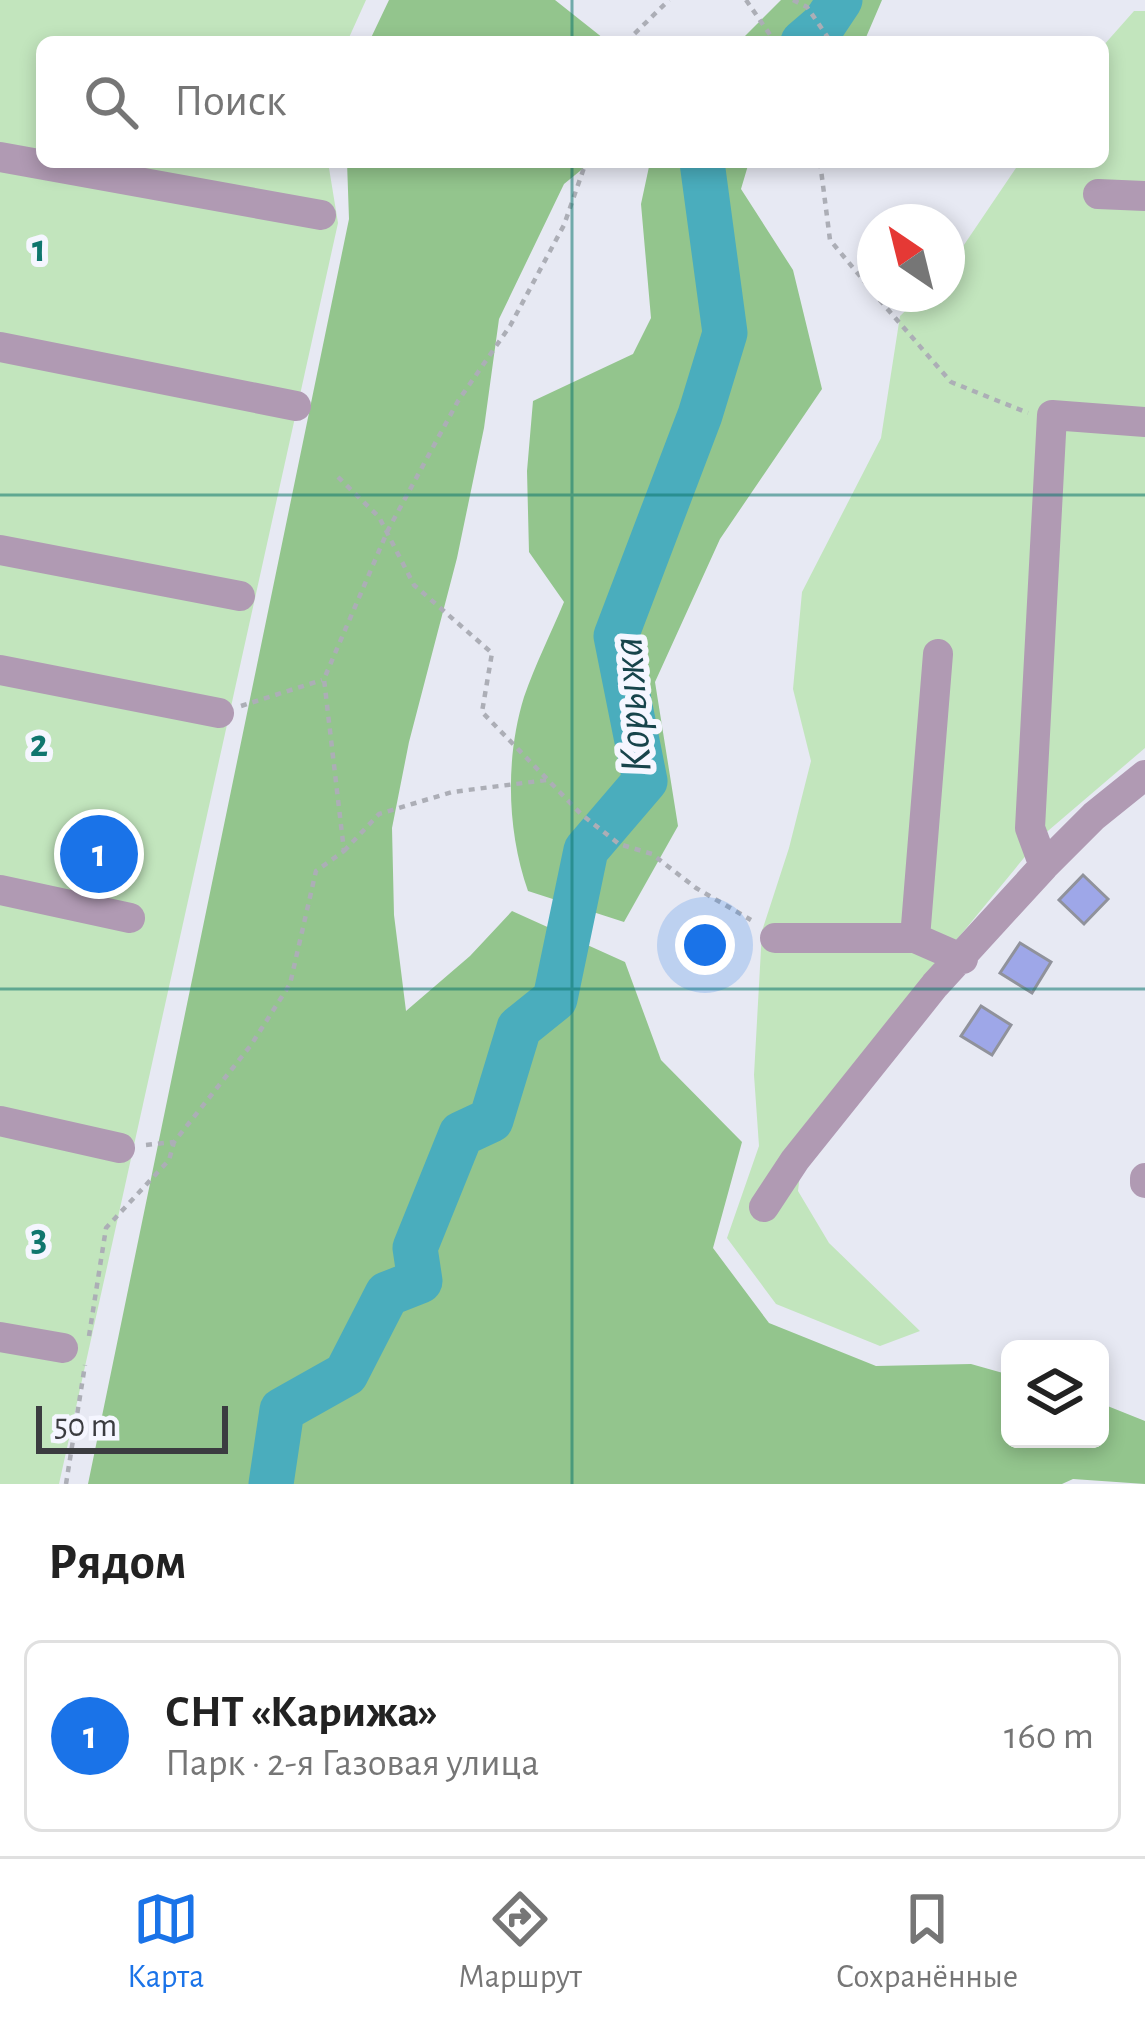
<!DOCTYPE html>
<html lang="ru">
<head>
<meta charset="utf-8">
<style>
  :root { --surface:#fff; --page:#f2f2f2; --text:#222; --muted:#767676; --line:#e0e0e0; --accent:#1a73e8 }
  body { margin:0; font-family:"Alegreya Sans",sans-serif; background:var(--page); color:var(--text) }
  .controls { position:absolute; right:36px; bottom:36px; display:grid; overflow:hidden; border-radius:18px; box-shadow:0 6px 18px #0003 }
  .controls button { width:108px; height:108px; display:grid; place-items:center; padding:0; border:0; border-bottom:3px solid var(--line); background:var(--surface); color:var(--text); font:60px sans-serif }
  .compass { position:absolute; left:857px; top:204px; width:108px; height:108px; border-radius:50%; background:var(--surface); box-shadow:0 6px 18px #0003; rotate:325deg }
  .scale { position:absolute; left:36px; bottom:30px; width:192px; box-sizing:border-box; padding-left:12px; border:6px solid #3b3c40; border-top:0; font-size:33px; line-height:42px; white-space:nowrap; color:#3b3c40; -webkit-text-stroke:9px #f5f6ff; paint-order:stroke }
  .you { position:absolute; left:705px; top:945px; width:42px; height:42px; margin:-30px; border:9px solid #fff; border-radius:50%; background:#1a73e8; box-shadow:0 0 0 18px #1a73e833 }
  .badge { display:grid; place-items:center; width:78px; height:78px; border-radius:50%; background:var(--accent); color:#fff; font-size:39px; font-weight:700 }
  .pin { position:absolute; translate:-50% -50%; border:6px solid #fff; box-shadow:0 3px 12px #0006 }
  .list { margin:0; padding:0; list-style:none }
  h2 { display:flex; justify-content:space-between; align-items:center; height:156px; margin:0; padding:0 48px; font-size:51px }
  h2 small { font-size:39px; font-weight:400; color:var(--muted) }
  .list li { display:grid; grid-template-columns:78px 1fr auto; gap:36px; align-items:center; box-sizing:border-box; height:192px; margin:0 24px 24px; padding:0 24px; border:3px solid var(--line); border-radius:18px }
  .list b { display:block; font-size:45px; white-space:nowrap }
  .list p { margin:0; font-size:39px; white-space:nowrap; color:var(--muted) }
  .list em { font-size:39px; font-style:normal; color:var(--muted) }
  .icon { flex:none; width:66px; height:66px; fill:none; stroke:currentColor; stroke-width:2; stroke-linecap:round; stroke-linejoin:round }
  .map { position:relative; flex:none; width:1145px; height:1484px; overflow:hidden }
  .search { position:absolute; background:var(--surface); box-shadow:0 6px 18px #0003; left:36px; right:36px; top:36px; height:132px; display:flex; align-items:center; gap:30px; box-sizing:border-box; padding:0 42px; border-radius:18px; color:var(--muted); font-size:45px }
  .sheet { height:372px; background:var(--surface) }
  nav { display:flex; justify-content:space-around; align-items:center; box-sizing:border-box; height:168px; border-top:3px solid var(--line); background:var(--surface); font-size:33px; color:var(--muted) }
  nav a { display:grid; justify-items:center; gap:6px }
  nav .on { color:var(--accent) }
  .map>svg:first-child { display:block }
  .green { fill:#c2e5bd }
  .forest { fill:#93c58d }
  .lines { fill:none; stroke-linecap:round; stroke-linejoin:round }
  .river { stroke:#4aadbd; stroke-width:45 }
  .building { fill:#9ea7e8; stroke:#90929b; stroke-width:3 }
  .path { stroke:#acaeb6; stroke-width:4.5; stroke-dasharray:6 6; stroke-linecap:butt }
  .minor { stroke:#b09ab3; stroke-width:30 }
  .grid { fill:none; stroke:#0f766e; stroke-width:3; stroke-opacity:0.55 }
  .labels { text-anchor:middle; stroke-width:12; stroke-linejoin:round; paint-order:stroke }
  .water-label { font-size:45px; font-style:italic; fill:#17444b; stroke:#f5f6ff }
  .grid-label { font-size:39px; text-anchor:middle; font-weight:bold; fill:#0f766e; stroke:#f5f6ff; stroke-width:12; stroke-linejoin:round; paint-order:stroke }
</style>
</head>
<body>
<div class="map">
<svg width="1145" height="1484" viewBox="0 0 1145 1484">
  <rect width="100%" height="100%" fill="#e7e9f3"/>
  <path class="green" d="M0,0h366l-19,42h-305v120h286l10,61 -279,1261h-59z
    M1134,11h11v737l-103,88 -236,287 -8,68 31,52 91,88 -40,15 -104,-42 -49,-66 32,-92 -5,-71 8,-144 27,-83 22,-87 -18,-72 9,-97 79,-154 19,-122 23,-22h24v-24l73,-108h83v-116z"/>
  <path class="forest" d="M389,0h166l53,42h-239z
    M781,0h101l-18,42h-125z
    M347,162h244l-27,22 -65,135 -15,109 -27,130 -48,184 -17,86 2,87 12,96 64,-55 42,-45 113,51 36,98 81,82 -29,106 56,75 107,43 95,-2 39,11v64h90v-36l45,18v63l-72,-5 -11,5h-974l261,-1265z
    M650,162h99l-8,27 52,81 29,119 -102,150 -65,143 23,144 -54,96 -96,-31c-21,-60 -23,-132 -4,-194 11,-32 27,-64 40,-95l-35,-50 -2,-81 6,-70 100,-47 18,-36 -10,-114z"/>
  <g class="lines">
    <path class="river" d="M803,42l21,-18 16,-24
      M271,1484l11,-74 64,-36 41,-80 33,-13 -5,-33 46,-114 30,-14 28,-92 36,-29 31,-149 59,-69 -29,-145 84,-221 25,-82 -23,-171"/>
  </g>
  <path class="building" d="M1083,875l25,24 -24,25 -25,-24z
    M1020,943l31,19 -19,31 -32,-20z
    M981,1006l30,19 -19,30 -31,-19z"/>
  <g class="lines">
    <path class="path" d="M746,0l29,42
      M793,0l14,7 24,35
      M626,42l43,-42
      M820,162l10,78 54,65 67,77 77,31
      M338,477l41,40 35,68 78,68 -10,59 99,102 38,30 33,10 44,34 55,32
      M241,706l81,-26
      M344,851l35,-37 73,-22 95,-12
      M146,1145l28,-3 77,-97 39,-61 26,-113 28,-20 -20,-172 64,-149 70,-129 52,-75 54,-101 22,-63
      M89,1336l17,-108 63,-68 5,-18
      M66,1484l19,-119"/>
    <path class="minor" d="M0,157l321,58
      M1098,194l47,2
      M0,347l296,59
      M0,550l240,46
      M938,654l-23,284 48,21
      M0,670l219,43
      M1044,866l-14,-38 22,-413 93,7
      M0,890l130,28
      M775,938h140
      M0,1121l120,27
      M1145,1178v5
      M764,1207l31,-47 140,-175 109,-119 50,-50 51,-41
      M0,1337l63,11"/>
  </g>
  <path class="grid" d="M572,0v42M572,162v1322M0,495h1145M0,989h1145"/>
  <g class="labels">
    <g class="water-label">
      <text transform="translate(630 705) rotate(-94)" y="16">Корыжа</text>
    </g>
  </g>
  <g class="grid-label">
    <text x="39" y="261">1</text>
    <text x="39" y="756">2</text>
    <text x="39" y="1250">3</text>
  </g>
</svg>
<div class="controls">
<button><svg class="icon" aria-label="layers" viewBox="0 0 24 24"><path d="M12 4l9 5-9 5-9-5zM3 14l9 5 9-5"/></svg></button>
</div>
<svg class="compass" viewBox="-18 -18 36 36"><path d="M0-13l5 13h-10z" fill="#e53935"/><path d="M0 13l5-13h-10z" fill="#767676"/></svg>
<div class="scale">50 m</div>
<div class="you"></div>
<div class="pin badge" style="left:99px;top:854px">1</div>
<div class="search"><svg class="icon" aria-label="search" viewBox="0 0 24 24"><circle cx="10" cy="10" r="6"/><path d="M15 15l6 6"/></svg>Поиск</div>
</div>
<section class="sheet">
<h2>Рядом<small></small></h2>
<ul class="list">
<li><span class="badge">1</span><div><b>СНТ «Карижа»</b><p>Парк · 2-я Газовая улица</p></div><em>160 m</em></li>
</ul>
</section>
<nav>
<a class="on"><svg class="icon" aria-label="map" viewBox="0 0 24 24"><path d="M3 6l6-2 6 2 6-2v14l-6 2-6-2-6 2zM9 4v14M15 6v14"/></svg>Карта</a>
<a><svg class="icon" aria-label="directions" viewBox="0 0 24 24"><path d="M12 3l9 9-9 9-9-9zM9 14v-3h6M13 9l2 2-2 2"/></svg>Маршрут</a>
<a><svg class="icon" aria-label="saved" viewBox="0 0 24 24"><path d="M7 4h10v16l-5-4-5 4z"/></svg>Сохранённые</a>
</nav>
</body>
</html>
